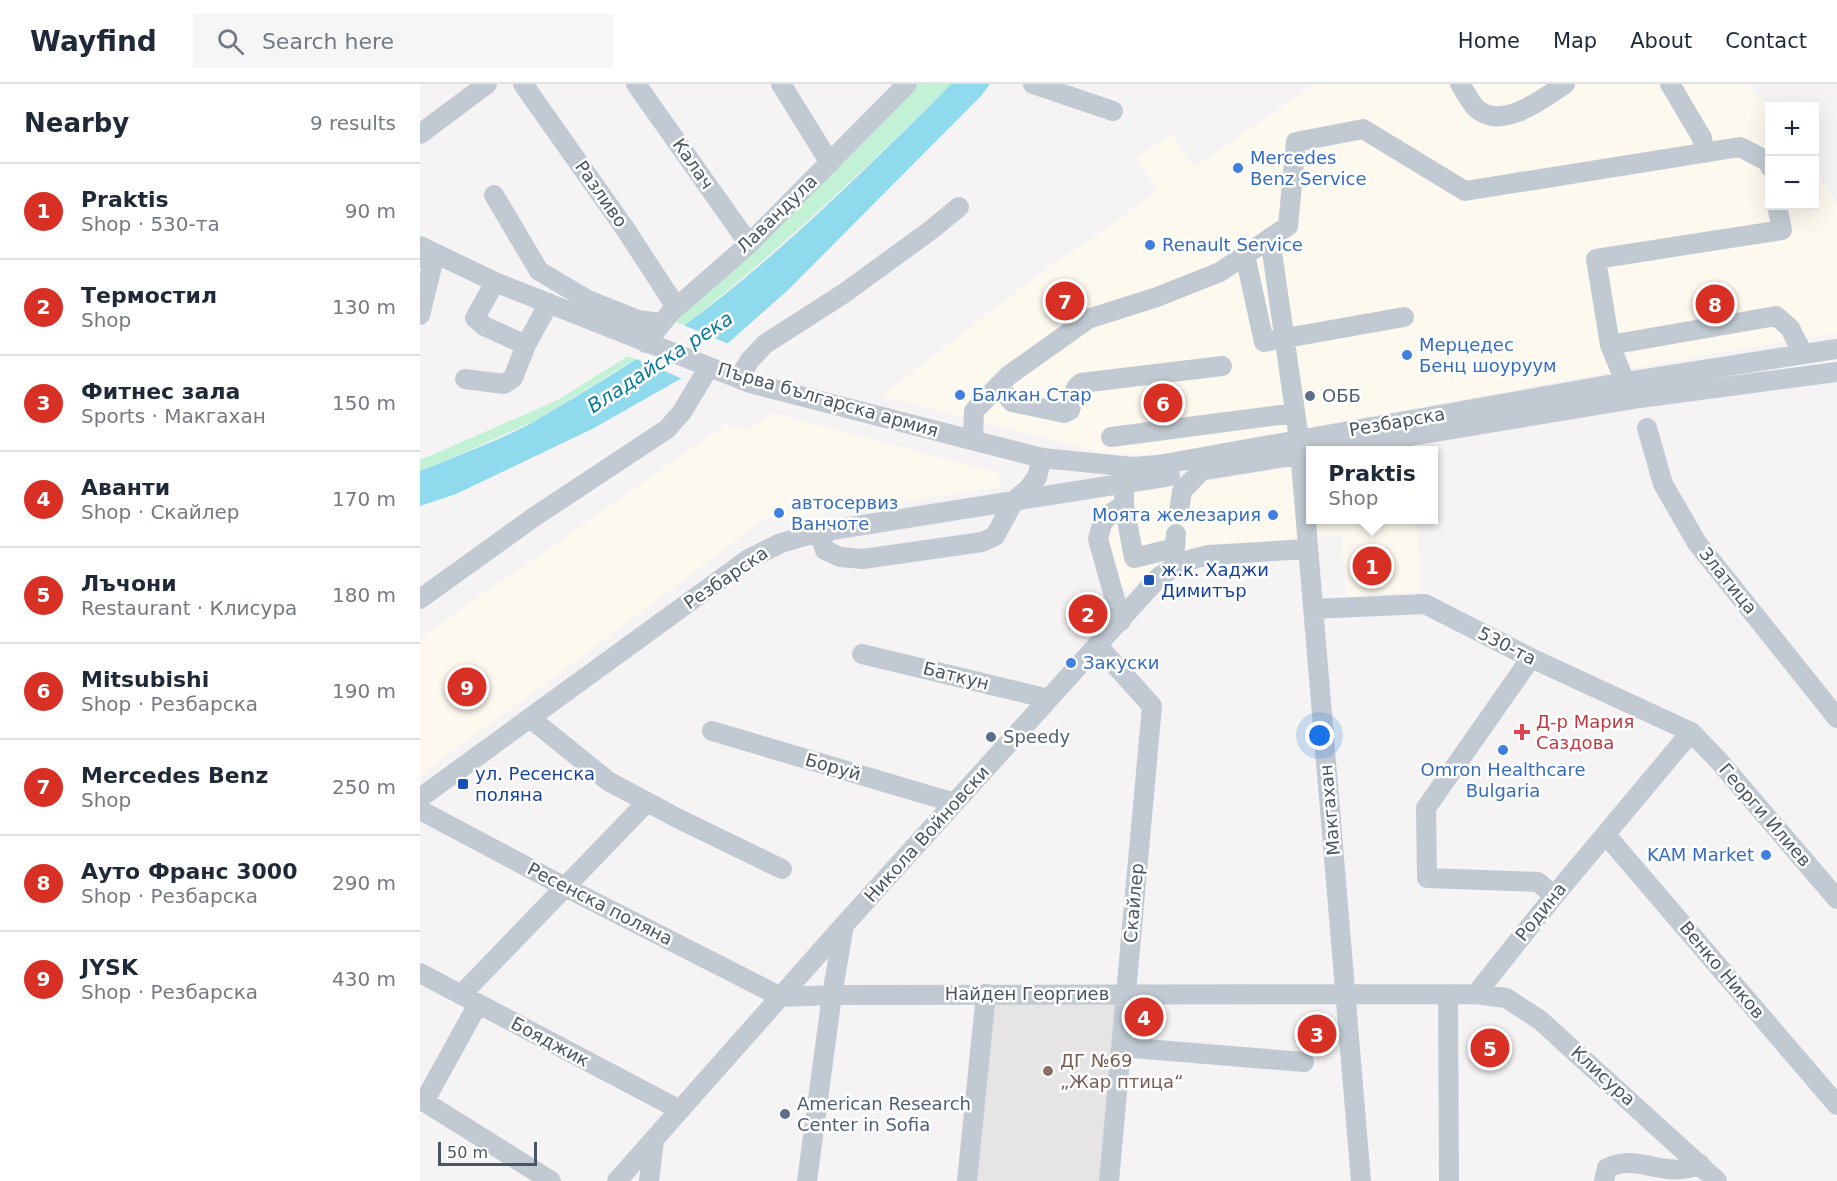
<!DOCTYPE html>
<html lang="en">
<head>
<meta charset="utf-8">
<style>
  :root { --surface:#fff; --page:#f6f6f7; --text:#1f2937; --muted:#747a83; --line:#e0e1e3; --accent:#d93025 }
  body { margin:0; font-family:"DejaVu Sans",sans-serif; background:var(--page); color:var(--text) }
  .controls { position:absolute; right:18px; top:18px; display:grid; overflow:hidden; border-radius:0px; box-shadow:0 6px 24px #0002 }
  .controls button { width:54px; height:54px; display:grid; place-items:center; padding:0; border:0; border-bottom:2px solid var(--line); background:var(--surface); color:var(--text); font:30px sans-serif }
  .scale { position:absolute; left:18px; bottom:15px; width:99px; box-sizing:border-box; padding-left:6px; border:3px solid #4a5661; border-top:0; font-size:16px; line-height:21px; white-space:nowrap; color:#4a5661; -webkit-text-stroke:4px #fff; paint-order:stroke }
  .you { position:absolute; left:900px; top:652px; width:21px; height:21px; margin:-15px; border:4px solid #fff; border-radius:50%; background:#1a73e8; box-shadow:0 0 0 9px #1a73e833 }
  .badge { display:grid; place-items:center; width:39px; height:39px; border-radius:50%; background:var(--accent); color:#fff; font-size:20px; font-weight:700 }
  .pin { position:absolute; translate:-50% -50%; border:3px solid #fff; box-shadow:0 2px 6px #0006 }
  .popup { position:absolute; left:886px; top:362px; width:132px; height:78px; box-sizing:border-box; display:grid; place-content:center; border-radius:0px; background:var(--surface); filter:drop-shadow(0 2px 4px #0005); font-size:20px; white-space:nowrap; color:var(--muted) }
  .popup b { font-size:22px; color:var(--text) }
  .popup::after { content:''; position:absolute; left:50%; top:100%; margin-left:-12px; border:12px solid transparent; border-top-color:var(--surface) }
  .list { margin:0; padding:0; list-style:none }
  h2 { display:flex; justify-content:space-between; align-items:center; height:78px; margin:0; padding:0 24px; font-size:26px }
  h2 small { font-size:20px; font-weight:400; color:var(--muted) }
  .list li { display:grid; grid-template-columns:39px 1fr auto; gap:18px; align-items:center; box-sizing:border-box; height:96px; padding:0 24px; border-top:2px solid var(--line) }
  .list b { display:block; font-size:22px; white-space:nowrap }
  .list p { margin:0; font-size:20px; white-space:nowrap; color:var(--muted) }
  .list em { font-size:20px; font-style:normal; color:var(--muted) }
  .icon { flex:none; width:33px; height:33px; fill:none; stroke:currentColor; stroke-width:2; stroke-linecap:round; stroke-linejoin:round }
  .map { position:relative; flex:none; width:1417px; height:1097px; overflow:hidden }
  header { display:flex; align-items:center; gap:36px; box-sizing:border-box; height:84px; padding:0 30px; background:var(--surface); border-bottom:2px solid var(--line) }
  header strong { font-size:28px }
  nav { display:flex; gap:33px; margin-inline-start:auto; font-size:21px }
  .search { width:420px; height:54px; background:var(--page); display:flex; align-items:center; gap:15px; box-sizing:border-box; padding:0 21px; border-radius:0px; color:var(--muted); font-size:22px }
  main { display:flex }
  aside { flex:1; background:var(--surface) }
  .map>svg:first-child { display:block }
  .commercial { fill:#fdf9ef }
  .education { fill:#e6e4e5 }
  .green { fill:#c3f1d5 }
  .water { fill:#90daee }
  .pier { fill:#f5f3f3 }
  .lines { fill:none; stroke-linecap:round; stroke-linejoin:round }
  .minor { stroke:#c1cad2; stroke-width:20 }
  .shop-dot { fill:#3f7fe0; stroke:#fff; stroke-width:2 }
  .service-dot { fill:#5c6f8a; stroke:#fff; stroke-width:2 }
  .transit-dot { fill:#1a4fb4; stroke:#fff; stroke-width:2 }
  .health-dot { fill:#e0444e; stroke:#fff; stroke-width:2 }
  .education-dot { fill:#8d6e63; stroke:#fff; stroke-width:2 }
  .labels { text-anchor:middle; stroke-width:5; stroke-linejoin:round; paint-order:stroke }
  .shop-label { font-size:18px; fill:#366cbe; stroke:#fff; text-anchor:start }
  .street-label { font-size:18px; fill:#4a5661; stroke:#fff }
  .service-label { font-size:18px; fill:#4e5e75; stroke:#fff; text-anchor:start }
  .transit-label { font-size:18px; fill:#164399; stroke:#fff; text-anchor:start }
  .health-label { font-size:18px; fill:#be3a42; stroke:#fff; text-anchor:start }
  .education-label { font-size:18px; fill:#785e54; stroke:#fff; text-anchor:start }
  .water-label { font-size:20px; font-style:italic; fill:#0c7c9b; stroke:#fff }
</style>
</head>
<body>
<header>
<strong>Wayfind</strong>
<div class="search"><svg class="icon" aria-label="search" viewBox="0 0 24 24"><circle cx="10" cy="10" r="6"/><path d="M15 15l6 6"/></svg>Search here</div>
<nav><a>Home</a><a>Map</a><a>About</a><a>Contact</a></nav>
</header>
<main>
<aside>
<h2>Nearby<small>9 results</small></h2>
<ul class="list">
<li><span class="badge">1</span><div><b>Praktis</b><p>Shop · 530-та</p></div><em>90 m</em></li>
<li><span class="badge">2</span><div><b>Термостил</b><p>Shop</p></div><em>130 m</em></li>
<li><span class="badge">3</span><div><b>Фитнес зала</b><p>Sports · Макгахан</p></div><em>150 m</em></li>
<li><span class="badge">4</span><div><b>Аванти</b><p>Shop · Скайлер</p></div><em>170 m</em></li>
<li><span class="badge">5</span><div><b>Лъчони</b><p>Restaurant · Клисура</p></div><em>180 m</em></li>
<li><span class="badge">6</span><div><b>Mitsubishi</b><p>Shop · Резбарска</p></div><em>190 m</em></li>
<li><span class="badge">7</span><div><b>Mercedes Benz</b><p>Shop</p></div><em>250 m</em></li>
<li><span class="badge">8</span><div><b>Ауто Франс 3000</b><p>Shop · Резбарска</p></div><em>290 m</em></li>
<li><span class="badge">9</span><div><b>JYSK</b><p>Shop · Резбарска</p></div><em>430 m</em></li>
</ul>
</aside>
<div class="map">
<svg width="1417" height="1097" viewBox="0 0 1417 1097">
  <rect width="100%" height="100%" fill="#f5f3f3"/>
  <path class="commercial" d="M895,0h432l22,29 1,93h44l1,-33 22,29v131l-148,25 -526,96h-55l-227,-58 177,-136 30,-18 65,-48 3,-6 -20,-30 36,-24 22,33z
    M353,329l225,60 3,14 -226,33 -6,-5 -201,152 -148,108v-136l81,-59 2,1 223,-157 20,7z
    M890,381v55h106l6,71 -75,6 -6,-62 -121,10 -40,5 -14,5 -36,36 -12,-3 -23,-89z"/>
  <path class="education" d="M566,910h140l-17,187h-142z"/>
  <path class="green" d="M487,0h44c-85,84 -172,167 -266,241l-10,-3z
    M208,272l7,3 -98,61 -101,45 -16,6v-11l136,-59z"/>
  <path class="water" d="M531,0h39l-9,12 -194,195 -59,52 -46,35 -88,50 -138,66 -36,12v-35l16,-6c34,-15 72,-28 104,-47 49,-29 99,-59 145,-93 95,-70 183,-158 266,-241z"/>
  <path class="pier" d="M261,240l50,21 -46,35 -53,-23z"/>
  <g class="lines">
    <path class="minor" d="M103,0l103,146 50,77
      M216,0l113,160
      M361,0l49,79
      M613,0l80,27
      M1040,0c5,7 10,18 16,24 25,24 68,-10 89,-24
      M1250,0l32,54 2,15
      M0,50l67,-50
      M74,111l45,76 49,29 50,20 22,3
      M850,154l29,201 62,742
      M0,162l75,36 255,101 292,75 91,9 25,-2 467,-83 212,-33
      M825,171l19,87 140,-25
      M75,198l-20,36 9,8 42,19
      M0,231l15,-61 -13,4
      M226,259l24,-30 79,-69 158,-160
      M1190,261l166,-29 14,12 13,26
      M319,294l11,-18 15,-16 78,-50 88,-64 28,-23
      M45,295l39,5 9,-6 13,-33 23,-42
      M1205,298l-15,-37 -14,-86 186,-29 -5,-24
      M578,302l14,16 52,11 6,-3 6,-22 5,-5 141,-17
      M1227,344l16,56 34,59 140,175
      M691,353l184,-24
      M553,356l1,-29 34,-35 80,-57 69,-22 63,-25 68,-46 8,-84 67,-13 102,62 275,-44 29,15 1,5
      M906,366l314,-52 197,-26
      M779,387l111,-18
      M704,399v22l10,53 41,-10 1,-14
      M759,427l3,-20 20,-21
      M399,448l6,18 15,7 23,2 119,-17 13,-6 19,-35 15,-13 8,-11 5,-19
      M0,515l114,-82 133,-88 15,-17 27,-45
      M893,525l112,-5 106,54 160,74 28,29 118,138
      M701,537l-23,-82 4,-15 8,-10 14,-9
      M678,562l54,60 -43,475
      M442,570l187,45
      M1111,574l-105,150 1,70 111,4 16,14
      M110,634l78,63 69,37 105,51
      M292,647l243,72
      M0,714l327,-238 34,-17 38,-11 351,-56
      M0,726l145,77 216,110 51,-2 644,-1 30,4 34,22 177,161
      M1186,751l231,270
      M0,889l260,137
      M1028,910l1,187
      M1056,910l78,-98 137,-164
      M41,911l186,-193
      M701,963l183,15
      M0,1015l131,82
      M4,1018l54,-98
      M197,1097l227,-256 315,-348 23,-15 26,-7 100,-6
      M229,1097l5,-41
      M387,1097l25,-186 12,-70
      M547,1097l19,-187
      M1184,1097l3,-13c33,-16 57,13 93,-4"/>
  </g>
  <g class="shop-dot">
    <circle cx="818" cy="84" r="6"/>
    <circle cx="730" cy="161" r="6"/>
    <circle cx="987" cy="271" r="6"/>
    <circle cx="540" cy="311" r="6"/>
    <circle cx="359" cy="429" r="6"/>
    <circle cx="853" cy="431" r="6"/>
    <circle cx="651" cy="579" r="6"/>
    <circle cx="1083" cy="666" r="6"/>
    <circle cx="1346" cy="771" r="6"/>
  </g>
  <g class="service-dot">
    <circle cx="890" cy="312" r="6"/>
    <circle cx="571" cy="653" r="6"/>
    <circle cx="365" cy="1030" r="6"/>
  </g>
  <g class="transit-dot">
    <rect x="723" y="490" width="12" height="12" rx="3"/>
    <rect x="37" y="694" width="12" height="12" rx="3"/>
  </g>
  <path class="health-dot" d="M1099 639h6v6h6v6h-6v6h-6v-6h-6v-6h6z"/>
  <circle class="education-dot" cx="628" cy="987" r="6"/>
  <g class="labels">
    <g class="shop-label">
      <text x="830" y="80">Mercedes<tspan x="830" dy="21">Benz Service</tspan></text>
      <text x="742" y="167">Renault Service</text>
      <text x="999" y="267">Мерцедес<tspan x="999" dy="21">Бенц шоуруум</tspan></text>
      <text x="552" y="317">Балкан Стар</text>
      <text x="371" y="425">автосервиз<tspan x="371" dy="21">Ванчоте</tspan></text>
      <text x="841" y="437" text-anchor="end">Моята железария</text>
      <text x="663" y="585">Закуски</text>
      <text x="1083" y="692" text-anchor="middle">Omron Healthcare<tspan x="1083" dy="21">Bulgaria</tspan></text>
      <text x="1334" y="777" text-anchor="end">KAM Market</text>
    </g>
    <g class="street-label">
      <text transform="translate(273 80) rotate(55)" y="6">Калач</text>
      <text transform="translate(181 110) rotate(55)" y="6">Разливо</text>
      <text transform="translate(357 130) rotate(-44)" y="6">Лавандула</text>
      <text transform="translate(408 316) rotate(16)" y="6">Първа българска армия</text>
      <text transform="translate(977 338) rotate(-10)" y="6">Резбарска</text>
      <text transform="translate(306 494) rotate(-34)" y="6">Резбарска</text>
      <text transform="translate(1308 497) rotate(51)" y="6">Златица</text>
      <text transform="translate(1087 562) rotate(27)" y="6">530-та</text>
      <text transform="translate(536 592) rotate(14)" y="6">Баткун</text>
      <text transform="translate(413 683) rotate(16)" y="6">Боруй</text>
      <text transform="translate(910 726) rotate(-95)" y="6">Макгахан</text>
      <text transform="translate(1345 731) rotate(49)" y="6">Георги Илиев</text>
      <text transform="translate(507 750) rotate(-48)" y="6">Никола Войновски</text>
      <text transform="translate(714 819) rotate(-85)" y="6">Скайлер</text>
      <text transform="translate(180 820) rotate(27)" y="6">Ресенска поляна</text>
      <text transform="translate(1121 828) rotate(-51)" y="6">Родина</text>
      <text transform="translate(1302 886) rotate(50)" y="6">Венко Ников</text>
      <text x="607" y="916">Найден Георгиев</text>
      <text transform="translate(130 958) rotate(28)" y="6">Бояджик</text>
      <text transform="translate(1183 992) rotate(42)" y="6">Клисура</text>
    </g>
    <g class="service-label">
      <text x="902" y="318">ОББ</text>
      <text x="583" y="659">Speedy</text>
      <text x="377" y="1026">American Research<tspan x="377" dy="21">Center in Sofia</tspan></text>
    </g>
    <g class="transit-label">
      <text x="741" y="492">ж.к. Хаджи<tspan x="741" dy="21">Димитър</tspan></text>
      <text x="55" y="696">ул. Ресенска<tspan x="55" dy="21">поляна</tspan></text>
    </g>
    <g class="health-label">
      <text x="1116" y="644">Д-р Мария<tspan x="1116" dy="21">Саздова</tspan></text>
    </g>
    <g class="education-label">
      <text x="640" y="983">ДГ №69<tspan x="640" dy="21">„Жар птица“</tspan></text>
    </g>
    <g class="water-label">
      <text transform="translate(240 278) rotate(-33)" y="7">Владайска река</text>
    </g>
  </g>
</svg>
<div class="controls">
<button>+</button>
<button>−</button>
</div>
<div class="scale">50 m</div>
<div class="you"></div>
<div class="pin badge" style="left:952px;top:482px">1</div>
<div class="popup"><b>Praktis</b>Shop</div>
<div class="pin badge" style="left:668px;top:530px">2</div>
<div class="pin badge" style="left:897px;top:950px">3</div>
<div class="pin badge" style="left:724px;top:933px">4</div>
<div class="pin badge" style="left:1070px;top:964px">5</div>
<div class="pin badge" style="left:743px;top:319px">6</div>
<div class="pin badge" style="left:645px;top:217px">7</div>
<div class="pin badge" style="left:1295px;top:220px">8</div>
<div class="pin badge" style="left:47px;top:603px">9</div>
</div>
</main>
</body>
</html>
